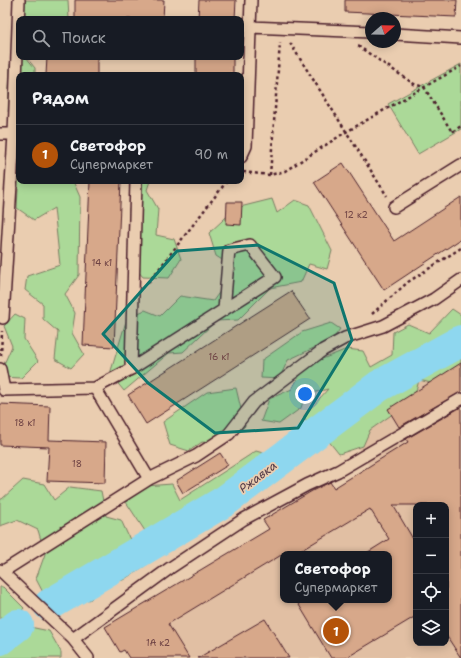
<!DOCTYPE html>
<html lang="ru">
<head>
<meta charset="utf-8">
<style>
  :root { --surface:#171b24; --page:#20242c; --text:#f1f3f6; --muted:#9ea1a6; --line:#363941; --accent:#b45309 }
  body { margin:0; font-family:"Shantell Sans",sans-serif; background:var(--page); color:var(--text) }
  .controls { position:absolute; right:12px; bottom:12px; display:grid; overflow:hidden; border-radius:8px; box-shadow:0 2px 10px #0003 }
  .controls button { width:36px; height:36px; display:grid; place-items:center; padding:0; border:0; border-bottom:1px solid var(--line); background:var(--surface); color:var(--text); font:20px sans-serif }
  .compass { position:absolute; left:365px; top:12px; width:36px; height:36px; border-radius:50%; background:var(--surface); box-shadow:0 2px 10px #0003; rotate:70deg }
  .you { position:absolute; left:305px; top:394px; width:14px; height:14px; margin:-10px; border:3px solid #fff; border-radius:50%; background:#1a73e8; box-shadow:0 0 0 6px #1a73e833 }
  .badge { display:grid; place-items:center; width:26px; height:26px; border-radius:50%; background:var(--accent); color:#fff; font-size:13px; font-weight:700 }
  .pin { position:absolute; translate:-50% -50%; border:2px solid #fff; box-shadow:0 1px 4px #0006 }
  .popup { position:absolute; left:280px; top:551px; width:112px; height:52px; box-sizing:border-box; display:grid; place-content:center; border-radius:8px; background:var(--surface); filter:drop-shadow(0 1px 3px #0005); font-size:13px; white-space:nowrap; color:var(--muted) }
  .popup b { font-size:15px; color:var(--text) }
  .popup::after { content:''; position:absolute; left:50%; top:100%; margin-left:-8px; border:8px solid transparent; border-top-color:var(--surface) }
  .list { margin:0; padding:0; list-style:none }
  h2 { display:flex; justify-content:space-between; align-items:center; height:52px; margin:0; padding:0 16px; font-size:17px }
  h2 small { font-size:13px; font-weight:400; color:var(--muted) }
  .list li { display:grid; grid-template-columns:26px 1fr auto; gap:12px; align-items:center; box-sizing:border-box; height:60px; padding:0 16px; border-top:1px solid var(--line) }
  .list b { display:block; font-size:15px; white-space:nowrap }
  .list p { margin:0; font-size:13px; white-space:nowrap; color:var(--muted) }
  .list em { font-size:13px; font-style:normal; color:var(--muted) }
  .icon { flex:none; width:22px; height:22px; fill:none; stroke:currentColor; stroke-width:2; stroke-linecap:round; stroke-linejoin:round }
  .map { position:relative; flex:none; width:461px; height:658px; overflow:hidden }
  .search { position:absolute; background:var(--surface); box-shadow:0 2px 10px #0003; left:16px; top:16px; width:228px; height:44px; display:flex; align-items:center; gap:10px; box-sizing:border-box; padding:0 14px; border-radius:8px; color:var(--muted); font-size:15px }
  .panel { position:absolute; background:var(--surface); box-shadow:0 2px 10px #0003; left:16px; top:72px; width:228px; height:112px; border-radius:8px }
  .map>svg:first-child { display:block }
  .built { fill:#e1bfa3; fill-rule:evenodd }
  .green { fill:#abd998; stroke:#7a7c62 }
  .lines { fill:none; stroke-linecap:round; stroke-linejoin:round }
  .river { stroke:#8ed7ef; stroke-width:32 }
  .building { fill:#d7a88a; stroke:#4a1f2b }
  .service-casing { stroke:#4a1f2b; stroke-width:14 }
  .path { stroke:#4a1f2b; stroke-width:2.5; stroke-dasharray:3 3; stroke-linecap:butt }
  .service { stroke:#eacdb0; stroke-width:11 }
  .marked { fill:#0f766e; fill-opacity:0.2; stroke:#0f766e; stroke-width:3; stroke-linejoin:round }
  .labels { text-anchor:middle; stroke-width:3.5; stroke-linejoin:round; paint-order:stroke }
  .number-label { font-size:9px; fill:#6d4143 }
  .water-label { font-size:12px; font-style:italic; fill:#543b48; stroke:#eacdb0 }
</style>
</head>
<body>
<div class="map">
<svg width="461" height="658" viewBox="0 0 461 658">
  <rect width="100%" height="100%" fill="#eacdb0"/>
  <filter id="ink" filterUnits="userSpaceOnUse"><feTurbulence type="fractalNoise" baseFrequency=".025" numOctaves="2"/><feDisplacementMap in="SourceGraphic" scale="8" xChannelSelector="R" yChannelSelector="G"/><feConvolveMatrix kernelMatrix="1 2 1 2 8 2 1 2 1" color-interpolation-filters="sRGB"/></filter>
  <g filter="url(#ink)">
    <path class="built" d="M461,350v308h-332l-5,-8 -4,2 -15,-25 234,-139 -1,-3 31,-19 -26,-42zM416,505h30v138h-30zM283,554h106v46h-106z"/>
    <path class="green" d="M23,0h45l1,19h-50z
      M19,55v2h7l9,11v7h-16v46l-11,-9 2,-48z
      M461,64v65l-43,25 -30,-50z
      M19,172v9h54l7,16 -1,78 -14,19 10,19 -3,20 12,21 -13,14 -16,-9 3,-27 -15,-13v-15l-18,-14 2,-14 33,-11 -6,-57 -20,12 -17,-12z
      M136,181h14l-3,9 11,19 -2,26 18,4 7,20 -12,19 -26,-1 -14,-17v-52l13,-18z
      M272,199l5,14 18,-13 14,5 23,46 -5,18 -18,-5 -8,18 -31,6 -32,32 -22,1 -33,31 -14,1 -45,38 -14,-17 17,-56 18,-8 15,6 20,-20 33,5 23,-32 -20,-13 -7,-23 27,-25z
      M452,309l9,6v17l-3,6 3,5v33l-18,10 -24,-6 -5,19 -44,31 -7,16 -24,8 -12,-15 -18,-8 -5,-15 24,-27 -23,6 -4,13 -22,16 -18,-3 8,-22 23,-10 13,-23 42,-17 16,2 8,16 21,-12 1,-23 15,-8 21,9z
      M15,314l10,5 -1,20 14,22 -17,17 -21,-1v-4l12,-27 -8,-20z
      M331,323l9,6 -7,10 -45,21 -9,19 -18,-1 1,-18 40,-28z
      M236,388l9,38 -21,19 -22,-3 -13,9 -19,-6 -7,-23 44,-30z
      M256,451l14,4 -61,50 -13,-1 -6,12 -38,22 -1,24 -28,18 -24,6 -8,13 -29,9 -15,-8 -11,-21 9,-25 -7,-24 -21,-10 -17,6v-27h2l21,-19 21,4 10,16 16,-13 31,4 5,25 15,4 10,22 14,-11 -19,-29 19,-16 27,-2 8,16z
      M0,587h3l21,21 -19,23 6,9 19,-13 19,4 12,21v6h-61z"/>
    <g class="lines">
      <path class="river" d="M49,605l176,-104 154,-115 82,-45
        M0,639l18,-14"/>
    </g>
    <path class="building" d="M75,0h89l-1,19h-88z
      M199,0h37l-1,19h-37z
      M345,0h112l-1,17 -111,-5z
      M47,57h50v18h-51z
      M196,57h37v18h-37z
      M343,163l51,78 67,-44v42l-77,51 -70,-108z
      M90,181h31l-7,166 -31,-2z
      M227,202h15l-1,23 -15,-1z
      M291,291l19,28 -164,105 -18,-29z
      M461,363v29l-62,35 -11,-18z
      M0,404l50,2 -1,34 57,2 -1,41 -58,-2 2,-34 -49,-2z
      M461,407v251l-15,-23v-130h-53l23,39v72l-70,42h-15l-35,-58h93v-46h-24l24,-15 -19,-30 -75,45h-12l-115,70 21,34h-60l-5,-8 -4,2 -15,-25 164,-98 -6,-9 49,-29 18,-9 4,6 74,-46 -2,-3z
      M220,453l8,12 -45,28 -7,-12z
      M265,619l24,39h-91z"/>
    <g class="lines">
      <g class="service-casing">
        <path id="service" d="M250,27l121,5
          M395,34l66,4
          M0,134h14
          M241,157l5,-11 5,-146
          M394,207l67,-42
          M3,318l11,-184 5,-134
          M0,369l4,21 91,-2 36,-19 144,-92 -25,-32 -21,5 -5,60
          M131,369l5,-188
          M95,388l54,91
          M0,570l73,69 15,19
          M2,572l147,-93 47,-23 33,-22 25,-32 69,-52 22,-12 38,-12 51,-27 27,-19
          M73,639l97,-71 74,-49 63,-34 31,-14 123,-72"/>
      </g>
      <path class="path" d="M290,43l97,153
        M358,46l56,38 10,3 28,45 9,-6
        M243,172l27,3 15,-4 61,-39 115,-66
        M270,175l10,-132
        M148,283l79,-102
        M372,314l36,-32 53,-34
        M1,356l1,-25"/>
      <use href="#service" class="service"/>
    </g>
  </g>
  <path class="marked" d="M258,245l76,38 18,57 -54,88 -83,5 -67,-50 -45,-49 74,-83z"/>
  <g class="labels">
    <g class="number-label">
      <text x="356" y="218">12 к2</text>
      <text x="102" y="266">14 к1</text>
      <text x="219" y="360">16 к1</text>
      <text x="25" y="426">18 к1</text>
      <text x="77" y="467">18</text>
      <text x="158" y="646">1А к2</text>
    </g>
    <g class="water-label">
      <text transform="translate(258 477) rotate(-37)" y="4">Ржавка</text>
    </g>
  </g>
</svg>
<div class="controls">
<button>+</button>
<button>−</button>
<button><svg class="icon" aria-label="locate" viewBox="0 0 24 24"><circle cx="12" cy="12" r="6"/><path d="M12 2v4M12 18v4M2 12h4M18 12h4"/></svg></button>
<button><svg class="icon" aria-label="layers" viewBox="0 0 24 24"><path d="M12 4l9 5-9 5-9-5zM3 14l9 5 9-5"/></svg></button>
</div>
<svg class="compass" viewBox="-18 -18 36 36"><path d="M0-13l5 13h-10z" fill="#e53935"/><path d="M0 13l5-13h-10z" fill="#9ea1a6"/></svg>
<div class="you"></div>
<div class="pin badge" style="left:336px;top:631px">1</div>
<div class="popup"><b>Светофор</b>Супермаркет</div>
<div class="search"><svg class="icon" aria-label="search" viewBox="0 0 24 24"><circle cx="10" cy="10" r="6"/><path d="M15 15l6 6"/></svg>Поиск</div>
<section class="panel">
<h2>Рядом<small></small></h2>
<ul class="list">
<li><span class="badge">1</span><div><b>Светофор</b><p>Супермаркет</p></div><em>90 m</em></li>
</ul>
</section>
</div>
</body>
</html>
